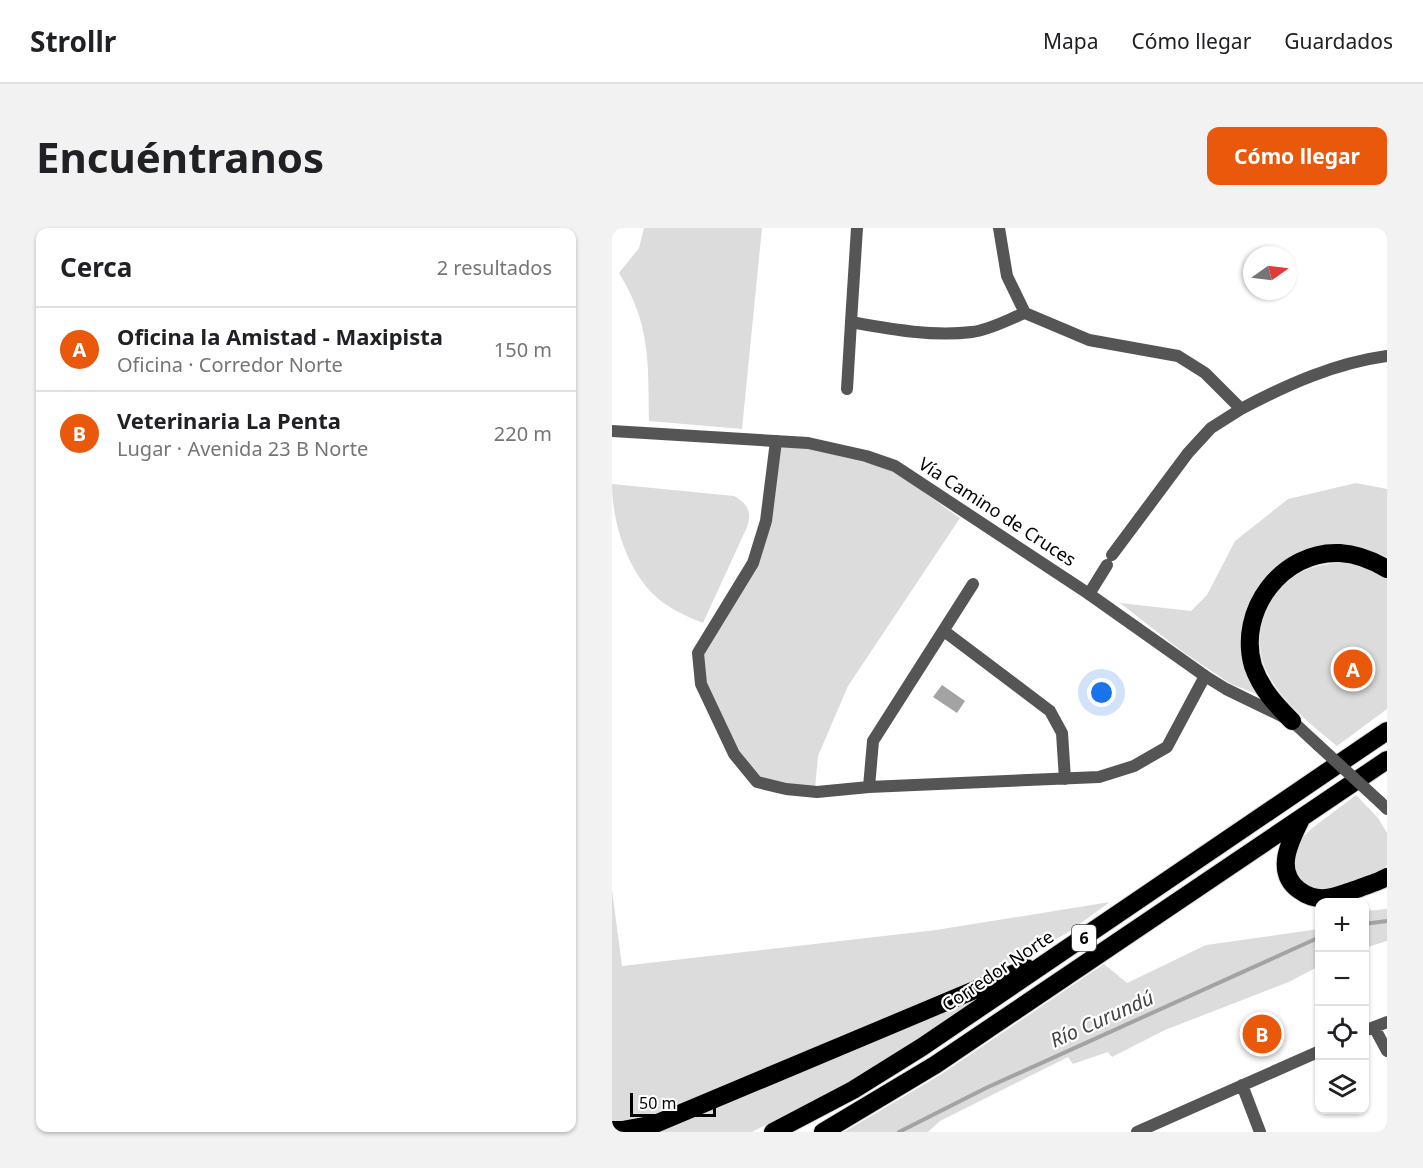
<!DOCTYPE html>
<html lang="es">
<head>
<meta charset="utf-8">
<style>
  :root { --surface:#fff; --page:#f2f2f2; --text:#202124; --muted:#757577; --line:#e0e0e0; --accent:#ea580c }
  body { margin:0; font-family:"Noto Sans",sans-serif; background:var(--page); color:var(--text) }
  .controls { position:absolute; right:18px; bottom:18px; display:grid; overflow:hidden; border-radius:12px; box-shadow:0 2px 4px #0004 }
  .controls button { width:54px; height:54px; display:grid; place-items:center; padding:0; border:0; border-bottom:2px solid var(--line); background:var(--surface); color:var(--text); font:30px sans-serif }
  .compass { position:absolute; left:631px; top:18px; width:54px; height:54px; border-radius:50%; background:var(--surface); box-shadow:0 2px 4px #0004; rotate:76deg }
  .scale { position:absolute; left:18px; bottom:15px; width:86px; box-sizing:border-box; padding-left:6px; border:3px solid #000; border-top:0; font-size:16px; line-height:21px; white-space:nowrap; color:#000; -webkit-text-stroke:4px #fff; paint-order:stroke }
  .you { position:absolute; left:490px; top:465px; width:21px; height:21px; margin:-15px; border:4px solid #fff; border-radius:50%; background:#1a73e8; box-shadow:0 0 0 9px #1a73e833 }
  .badge { display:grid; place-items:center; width:39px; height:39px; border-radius:50%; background:var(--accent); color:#fff; font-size:20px; font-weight:700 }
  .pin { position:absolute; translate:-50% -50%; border:3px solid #fff; box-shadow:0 2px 6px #0006 }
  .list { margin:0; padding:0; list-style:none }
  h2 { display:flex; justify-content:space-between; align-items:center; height:78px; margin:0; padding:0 24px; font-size:26px }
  h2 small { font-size:20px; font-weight:400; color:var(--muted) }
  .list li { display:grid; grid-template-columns:39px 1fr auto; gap:18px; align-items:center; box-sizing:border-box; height:84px; padding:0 24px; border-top:2px solid var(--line) }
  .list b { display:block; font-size:22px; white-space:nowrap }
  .list p { margin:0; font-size:20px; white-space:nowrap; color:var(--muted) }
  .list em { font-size:20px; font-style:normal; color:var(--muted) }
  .icon { flex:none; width:33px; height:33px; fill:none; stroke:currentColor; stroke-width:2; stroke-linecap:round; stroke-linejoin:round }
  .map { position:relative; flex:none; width:775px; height:904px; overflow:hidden; border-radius:12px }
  header { display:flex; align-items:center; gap:36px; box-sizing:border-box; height:84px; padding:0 30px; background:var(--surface); border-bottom:2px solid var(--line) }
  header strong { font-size:28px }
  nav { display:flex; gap:33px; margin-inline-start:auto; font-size:21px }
  .intro { display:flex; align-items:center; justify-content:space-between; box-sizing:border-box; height:144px; padding:0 36px }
  h1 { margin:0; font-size:42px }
  .button { padding:15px 27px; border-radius:12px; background:var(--accent); color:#fff; font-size:21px; font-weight:700 }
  main { display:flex; gap:36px; padding:0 36px }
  aside { flex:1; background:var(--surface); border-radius:12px; box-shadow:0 2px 4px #0004 }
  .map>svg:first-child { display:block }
  .green { fill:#dcdcdc }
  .water { fill:#a3a3a3 }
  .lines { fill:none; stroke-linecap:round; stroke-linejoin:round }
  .stream { stroke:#a3a3a3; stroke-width:4 }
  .motorway-casing { stroke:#dbdbdb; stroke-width:20 }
  .minor { stroke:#555; stroke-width:12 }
  .tertiary { stroke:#555; stroke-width:12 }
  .motorway { stroke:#000; stroke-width:18 }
  .tertiary-bridge { stroke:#555; stroke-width:12 }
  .labels { text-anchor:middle; stroke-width:4.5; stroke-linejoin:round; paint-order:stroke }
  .shield { fill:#fff; stroke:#4c4c4c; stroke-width:1.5 }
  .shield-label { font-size:16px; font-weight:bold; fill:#000 }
  .street-label { font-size:18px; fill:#000; stroke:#fff }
  .water-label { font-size:20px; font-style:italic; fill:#444; stroke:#fff }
</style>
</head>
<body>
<header>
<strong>Strollr</strong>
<nav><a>Mapa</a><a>Cómo llegar</a><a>Guardados</a></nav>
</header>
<div class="intro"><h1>Encuéntranos</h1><a class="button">Cómo llegar</a></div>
<main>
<aside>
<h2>Cerca<small>2 resultados</small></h2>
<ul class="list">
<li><span class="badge">A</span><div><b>Oficina la Amistad - Maxipista</b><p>Oficina · Corredor Norte</p></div><em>150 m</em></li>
<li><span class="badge">B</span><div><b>Veterinaria La Penta</b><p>Lugar · Avenida 23 B Norte</p></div><em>220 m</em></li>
</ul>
</aside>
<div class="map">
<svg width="775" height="904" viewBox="0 0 775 904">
  <rect width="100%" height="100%" fill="#fff"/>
  <path class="green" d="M32,0h118l-20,201 -93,-8c-1,-59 2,-96 -30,-148l20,-25z
    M166,217c37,3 79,10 113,26 22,11 48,33 69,47l-112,168 -30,70 -3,33 -57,-10 -21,-26 -33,-70 -3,-28 55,-90z
    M744,255l31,6v68l-25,-9 -35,2 -30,11 -49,61 17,75 -34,-13 -48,-32 -63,-49 71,8 16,-16 28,-54 53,-42z
    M0,256l122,12c14,8 18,16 13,31l-44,96c-18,-7 -38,-16 -52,-31 -25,-27 -39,-71 -39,-108z
    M734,334c16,3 28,8 41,17v130l-50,37c-25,-21 -54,-43 -69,-72 -20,-37 -1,-87 38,-104 13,-5 27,-7 40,-8z
    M744,567l22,23 9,15v32l-5,6c-21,8 -79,39 -87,-1 -2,-7 0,-16 -1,-24l17,-17z
    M0,662l10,76 314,-36 174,-28 -43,31 -43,23 -88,42 -278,118 -30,5h-16z
    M775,681v32l-22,7v-37z
    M707,701v37l-28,15 -126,49 -53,27 -4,-5 -35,12 -5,-7 -128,64 -12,11h-84l96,-57 164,-111 23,19 79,-38z
    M368,769l-56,38 -82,51 -90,46h-104z"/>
  <path class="water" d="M330,457l23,16 -8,12 -24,-16z"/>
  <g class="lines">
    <path class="stream" d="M752,696l23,-3
      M287,904l87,-44 334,-151"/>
    <g class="motorway-casing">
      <path id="motorway" d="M680,493c-16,-16 -31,-32 -39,-55 -16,-55 29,-116 87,-113 17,1 32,7 47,16
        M689,591c-11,22 -27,53 -2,71 8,6 17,9 27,8 10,-1 21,-6 31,-9 10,-4 21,-7 30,-12
        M0,902h10l33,-6 372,-156
        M161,904l80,-42 69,-43 465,-316
        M211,904l112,-67 452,-305"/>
    </g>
    <path class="minor" d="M245,0l-6,94c39,7 81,15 121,10 18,-2 37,-13 53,-19
      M387,0l8,48 18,37 64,27 89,16 27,17 36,36 -30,19 -23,25 -76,102
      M235,161l4,-67
      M629,181c45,-24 94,-46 146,-53
      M164,213l-10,80 -13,42 -55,90 3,31 33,70 23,28 29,7 31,3 52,-5
      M361,356l-100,157 -4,46 230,-10 35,-11 33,-19 38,-71
      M477,366l18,-29
      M332,403l106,80 12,22 3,46
      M762,799l13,24
      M752,803l23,-9
      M630,857l18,47
      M525,904l183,-81"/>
    <path class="tertiary" d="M0,203l196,12 58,13 29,10 194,128 116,82 21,13 66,32 26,24
      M768,574l7,7"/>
    <use href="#motorway" class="motorway"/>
    <path class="tertiary-bridge" d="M706,517l62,57"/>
  </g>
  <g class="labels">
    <rect class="shield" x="460" y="697" width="24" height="26" rx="4.5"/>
    <g class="shield-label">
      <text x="472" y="716">6</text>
    </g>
    <g class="street-label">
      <text transform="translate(385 284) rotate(33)" y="6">Vía Camino de Cruces</text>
      <text transform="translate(386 743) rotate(-34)" y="6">Corredor Norte</text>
    </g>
    <g class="water-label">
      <text transform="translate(490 791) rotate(-24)" y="7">Río Curundú</text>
    </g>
  </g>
</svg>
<div class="controls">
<button>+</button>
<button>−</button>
<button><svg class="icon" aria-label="locate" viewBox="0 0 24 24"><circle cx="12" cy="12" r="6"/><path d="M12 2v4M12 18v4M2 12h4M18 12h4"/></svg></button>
<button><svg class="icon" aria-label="layers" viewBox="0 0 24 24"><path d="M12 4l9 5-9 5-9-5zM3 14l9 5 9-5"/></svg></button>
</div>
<svg class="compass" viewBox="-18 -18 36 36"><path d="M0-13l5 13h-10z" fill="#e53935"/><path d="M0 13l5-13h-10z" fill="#757577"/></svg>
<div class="scale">50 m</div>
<div class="you"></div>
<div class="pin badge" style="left:741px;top:441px">A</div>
<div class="pin badge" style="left:650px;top:806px">B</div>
</div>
</main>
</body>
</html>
